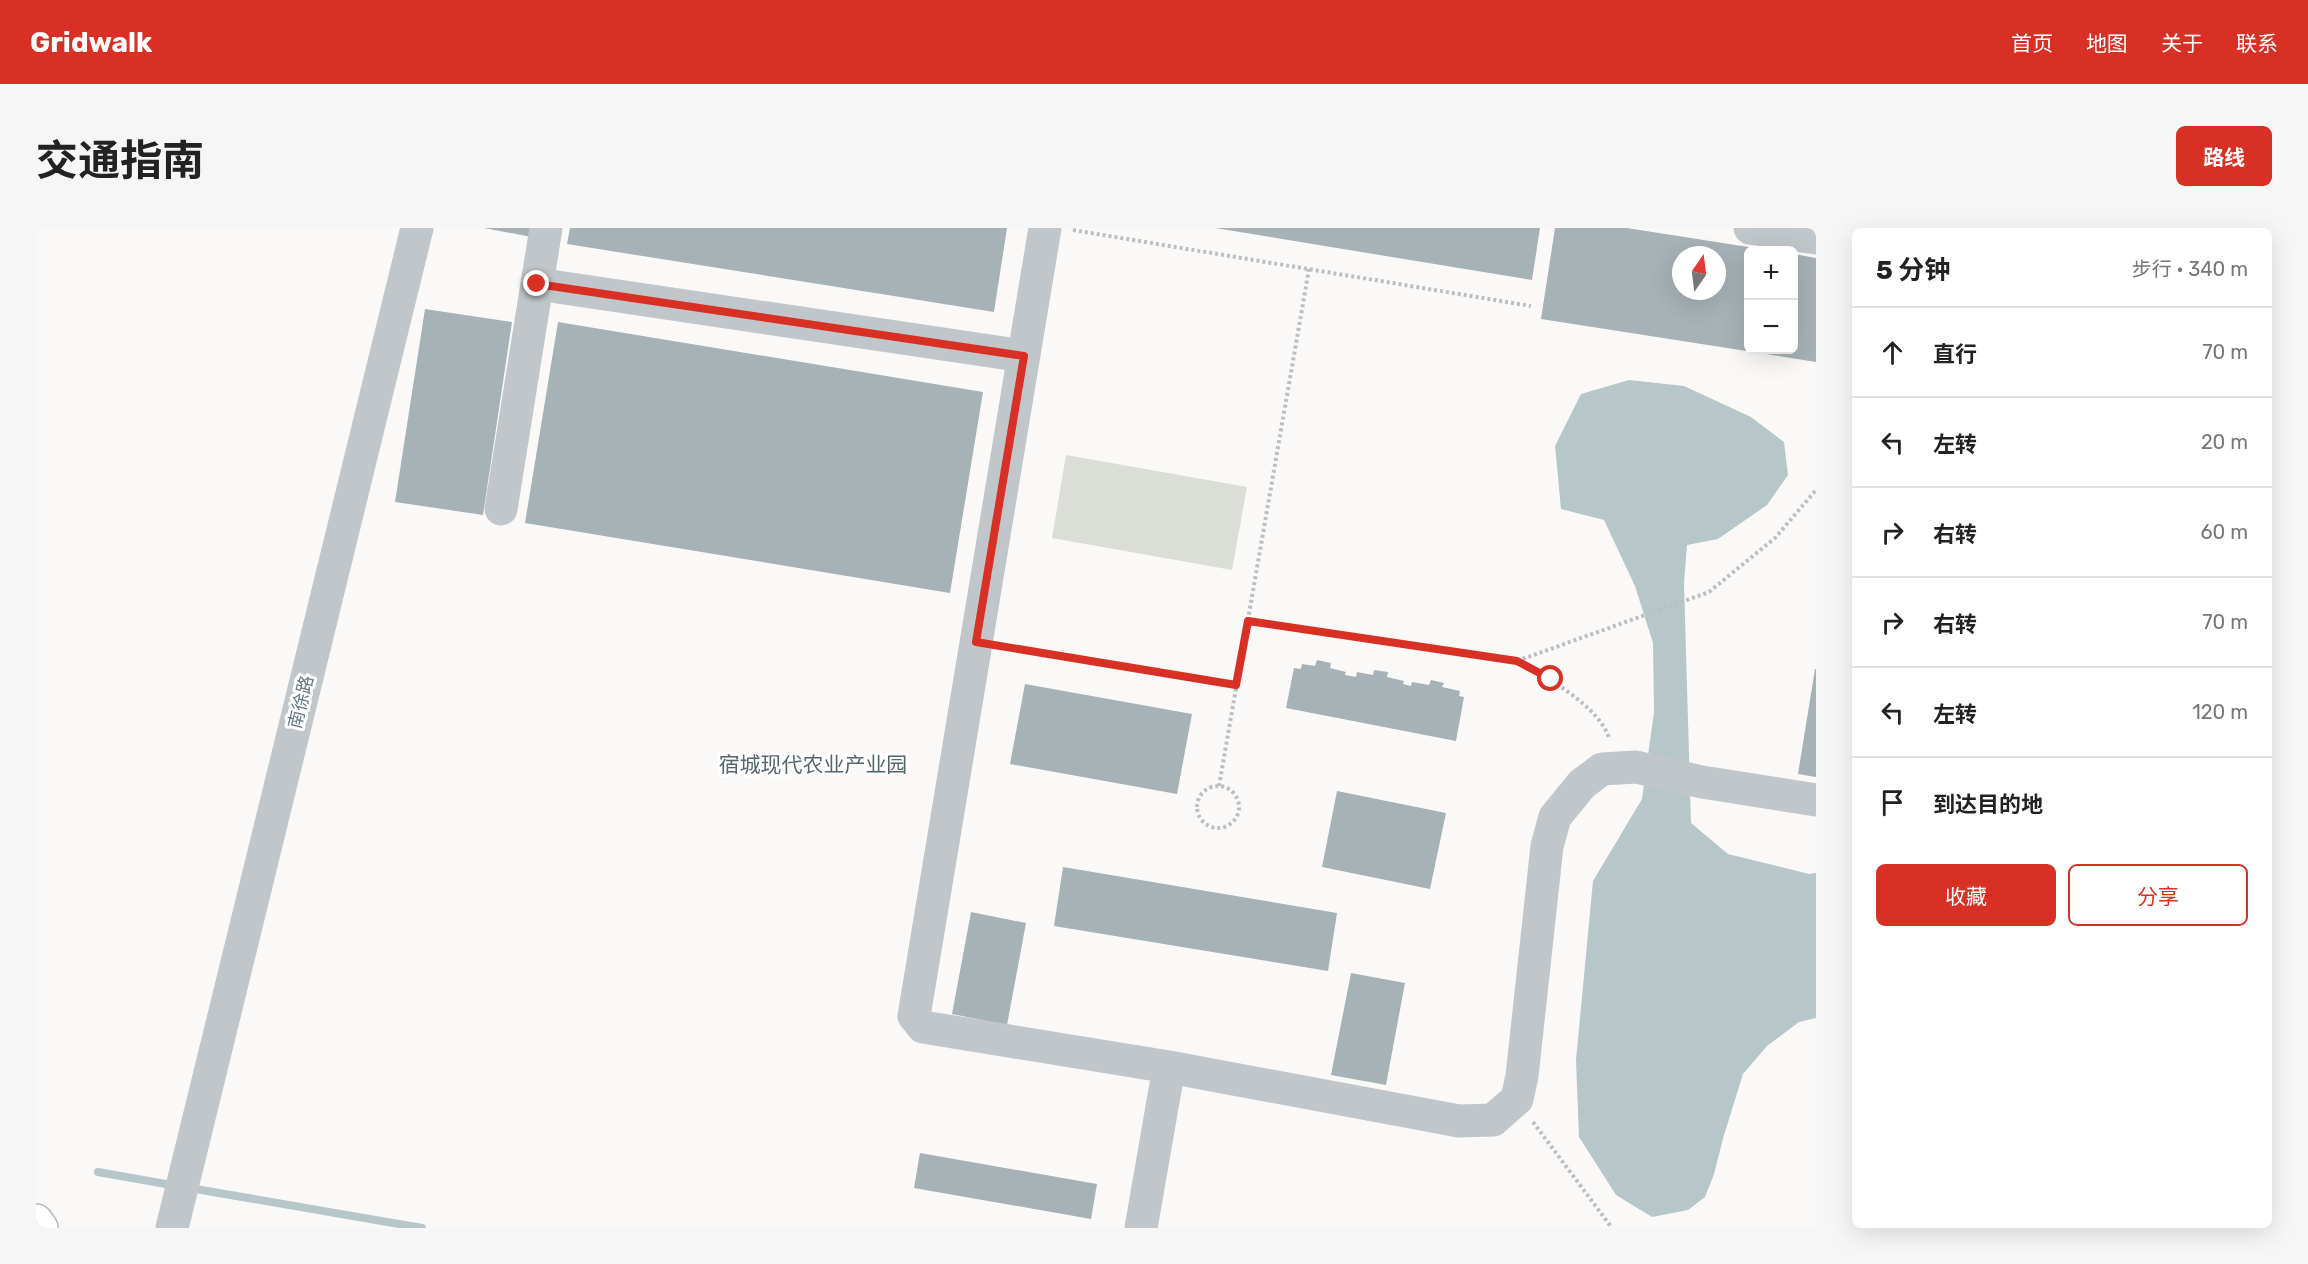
<!DOCTYPE html>
<html lang="zh">
<head>
<meta charset="utf-8">
<style>
  :root { --surface:#fff; --page:#f6f6f6; --text:#222; --muted:#767676; --line:#e0e0e0; --accent:#d93025 }
  body { margin:0; font-family:Rubik,"Noto Sans SC",sans-serif; background:var(--page); color:var(--text) }
  .controls { position:absolute; right:18px; top:18px; display:grid; overflow:hidden; border-radius:9px; box-shadow:0 6px 24px #0002 }
  .controls button { width:54px; height:54px; display:grid; place-items:center; padding:0; border:0; border-bottom:2px solid var(--line); background:var(--surface); color:var(--text); font:30px sans-serif }
  .compass { position:absolute; left:1636px; top:18px; width:54px; height:54px; border-radius:50%; background:var(--surface); box-shadow:0 6px 24px #0002; rotate:14deg }
  .stop { position:absolute; width:18px; height:18px; margin:-14px; border:4px solid #d93025; border-radius:50%; background:#fff }
  .stop.end { background:#d93025; border-color:#fff; box-shadow:0 2px 6px #0008 }
  .list { margin:0; padding:0; list-style:none }
  h2 { display:flex; justify-content:space-between; align-items:center; height:78px; margin:0; padding:0 24px; font-size:26px }
  h2 small { font-size:20px; font-weight:400; color:var(--muted) }
  .list li { display:grid; grid-template-columns:39px 1fr auto; gap:18px; align-items:center; box-sizing:border-box; height:90px; padding:0 24px; border-top:2px solid var(--line) }
  .list b { display:block; font-size:22px; white-space:nowrap }
  .list em { font-size:20px; font-style:normal; color:var(--muted) }
  .actions { display:flex; gap:12px; padding:18px 24px }
  .actions a { flex:1; padding:14px 0; border:2px solid var(--accent); border-radius:9px; text-align:center; font-size:21px; color:var(--accent) }
  .actions .main { background:var(--accent); color:#fff }
  .icon { flex:none; width:33px; height:33px; fill:none; stroke:currentColor; stroke-width:2; stroke-linecap:round; stroke-linejoin:round }
  .map { position:relative; flex:none; width:1780px; height:1000px; overflow:hidden; border-radius:9px }
  header { display:flex; align-items:center; gap:36px; box-sizing:border-box; height:84px; padding:0 30px; background:var(--accent); color:#fff }
  header strong { font-size:28px }
  nav { display:flex; gap:33px; margin-inline-start:auto; font-size:21px }
  .intro { display:flex; align-items:center; justify-content:space-between; box-sizing:border-box; height:144px; padding:0 36px }
  h1 { margin:0; font-size:42px }
  .button { padding:15px 27px; border-radius:9px; background:var(--accent); color:#fff; font-size:21px; font-weight:700 }
  main { display:flex; gap:36px; padding:0 36px }
  aside { flex:1; background:var(--surface); border-radius:9px; box-shadow:0 6px 24px #0002 }
  .map>svg:first-child { display:block }
  .green { fill:#daded6 }
  .water { fill:#b7c6c8 }
  .lines { fill:none; stroke-linecap:round; stroke-linejoin:round }
  .stream { stroke:#b7c6c8; stroke-width:8 }
  .building { fill:#a7b2b6; fill-rule:evenodd }
  .major-casing { stroke:#b4babd; stroke-width:36 }
  .path { stroke:#bbbfc1; stroke-width:4; stroke-dasharray:3 3; stroke-linecap:butt }
  .minor { stroke:#c0c6c9; stroke-width:33 }
  .major { stroke:#fff; stroke-width:33 }
  .route { stroke:#d93025; stroke-width:8 }
  .labels { text-anchor:middle; stroke-width:6; stroke-linejoin:round; paint-order:stroke }
  .street-label { font-size:18px; fill:#657882; stroke:#fff }
  .quarter-label { font-size:21px; fill:#57656d; stroke:#fff }
</style>
</head>
<body>
<header>
<strong>Gridwalk</strong>
<nav><a>首页</a><a>地图</a><a>关于</a><a>联系</a></nav>
</header>
<div class="intro"><h1>交通指南</h1><a class="button">路线</a></div>
<main>
<div class="map">
<svg width="1780" height="1000" viewBox="0 0 1780 1000">
  <rect width="100%" height="100%" fill="#faf9f7"/>
  <path class="green" d="M1030,227l181,32 -15,83 -180,-32z"/>
  <path class="water" d="M1593,152l55,6 67,31 33,25 4,33 -21,30 -49,34 -31,6 -3,38 7,240 37,31 81,20 7,-1v145l-17,4 -32,24 -24,28 -19,61 -10,39 -9,23 -17,13 -36,7 -36,-22 -37,-58 -3,-77 17,-179 49,-82 12,-87 -1,-69 -18,-57 -31,-66 -43,-11 -6,-63 26,-52z"/>
  <g class="lines">
    <path class="stream" d="M62,944l79,14
      M154,960l232,40"/>
  </g>
  <path class="building" d="M448,0h49l-1,9z
    M534,0h437l-13,84 -427,-68z
    M1179,0h325l-8,52z
    M1519,0h72l134,21 -13,1v100h46v-96l22,4v104l-275,-43zM1645,27h36v36h-36z
    M389,81l87,13 -29,193 -88,-13z
    M522,94l425,70 -33,201 -425,-70z
    M1281,432l14,3 -1,5 16,4 -1,3 11,2 1,-5 16,3 1,-5 14,2 -1,5 17,4 -1,3 8,2 1,-4 17,3 2,-5 13,3 -2,4 18,4 -1,5 5,1 -8,44 -170,-33 8,-40 7,1 1,-5 13,2z
    M1779,441h1v108l-18,-3z
    M989,456l167,30 -15,80 -167,-30z
    M1301,563l109,22 -16,76 -108,-22z
    M1027,639l274,46 -9,58 -274,-45z
    M935,684l55,11 -19,102 -55,-11z
    M1315,745l54,10 -19,102 -55,-10z
    M884,925l177,31 -6,35 -177,-31z"/>
  <g class="lines">
    <g class="major-casing">
      <path id="major" d="M0,993l5,7"/>
    </g>
    <path class="path" d="M1037,2l458,76
      M1212,393l269,40c28,15 82,45 92,77
      M970,419l230,38
      M1481,433l192,-69 66,-54 41,-48
      M1161 579a21 21 0 1 1 42 0a21 21 0 1 1-42 0Z
      M1183,558l90,-517
      M1497,894l79,106"/>
    <path class="minor" d="M1009,0l-131,788 9,11 246,40 290,54 34,-1 24,-21 5,-23 25,-230 8,-29 27,-33 20,-15 34,-2 66,15 114,18
      M1714,0l66,10
      M501,56l487,72
      M465,281l45,-281
      M136,1000l245,-1000
      M1105,1000l28,-161"/>
    <use href="#major" class="major"/>
  </g>
  <g class="lines">
    <path class="route" d="M501,56l487,72 -48,286 260,43 12,-64 269,40 34,18"/>
  </g>
  <g class="labels">
    <g class="street-label">
      <text transform="translate(265 474) rotate(-76)" y="6">南徐路</text>
    </g>
    <g class="quarter-label">
      <text x="777" y="544">宿城现代农业产业园</text>
    </g>
  </g>
</svg>
<div class="controls">
<button>+</button>
<button>−</button>
</div>
<svg class="compass" viewBox="-18 -18 36 36"><path d="M0-13l5 13h-10z" fill="#e53935"/><path d="M0 13l5-13h-10z" fill="#767676"/></svg>
<div class="stop" style="left:1515px;top:451px"></div>
<div class="stop end" style="left:501px;top:56px"></div>
</div>
<aside>
<h2>5 分钟<small>步行 · 340 m</small></h2>
<ul class="list">
<li><svg class="icon" aria-label="ahead" viewBox="0 0 24 24"><path d="M12 20V5M6 11l6-6 6 6"/></svg><div><b>直行</b></div><em>70 m</em></li>
<li><svg class="icon" aria-label="left" viewBox="0 0 24 24"><path d="M17 20v-9H6M10 6l-5 5 5 5"/></svg><div><b>左转</b></div><em>20 m</em></li>
<li><svg class="icon" aria-label="right" viewBox="0 0 24 24"><path d="M7 20v-9h11M14 6l5 5-5 5"/></svg><div><b>右转</b></div><em>60 m</em></li>
<li><svg class="icon" aria-label="right" viewBox="0 0 24 24"><path d="M7 20v-9h11M14 6l5 5-5 5"/></svg><div><b>右转</b></div><em>70 m</em></li>
<li><svg class="icon" aria-label="left" viewBox="0 0 24 24"><path d="M17 20v-9H6M10 6l-5 5 5 5"/></svg><div><b>左转</b></div><em>120 m</em></li>
<li><svg class="icon" aria-label="arrive" viewBox="0 0 24 24"><path d="M6 21V4h12l-3 4 3 4H6"/></svg><div><b>到达目的地</b></div></li>
</ul>
<div class="actions"><a class="main">收藏</a><a>分享</a></div>
</aside>
</main>
</body>
</html>
